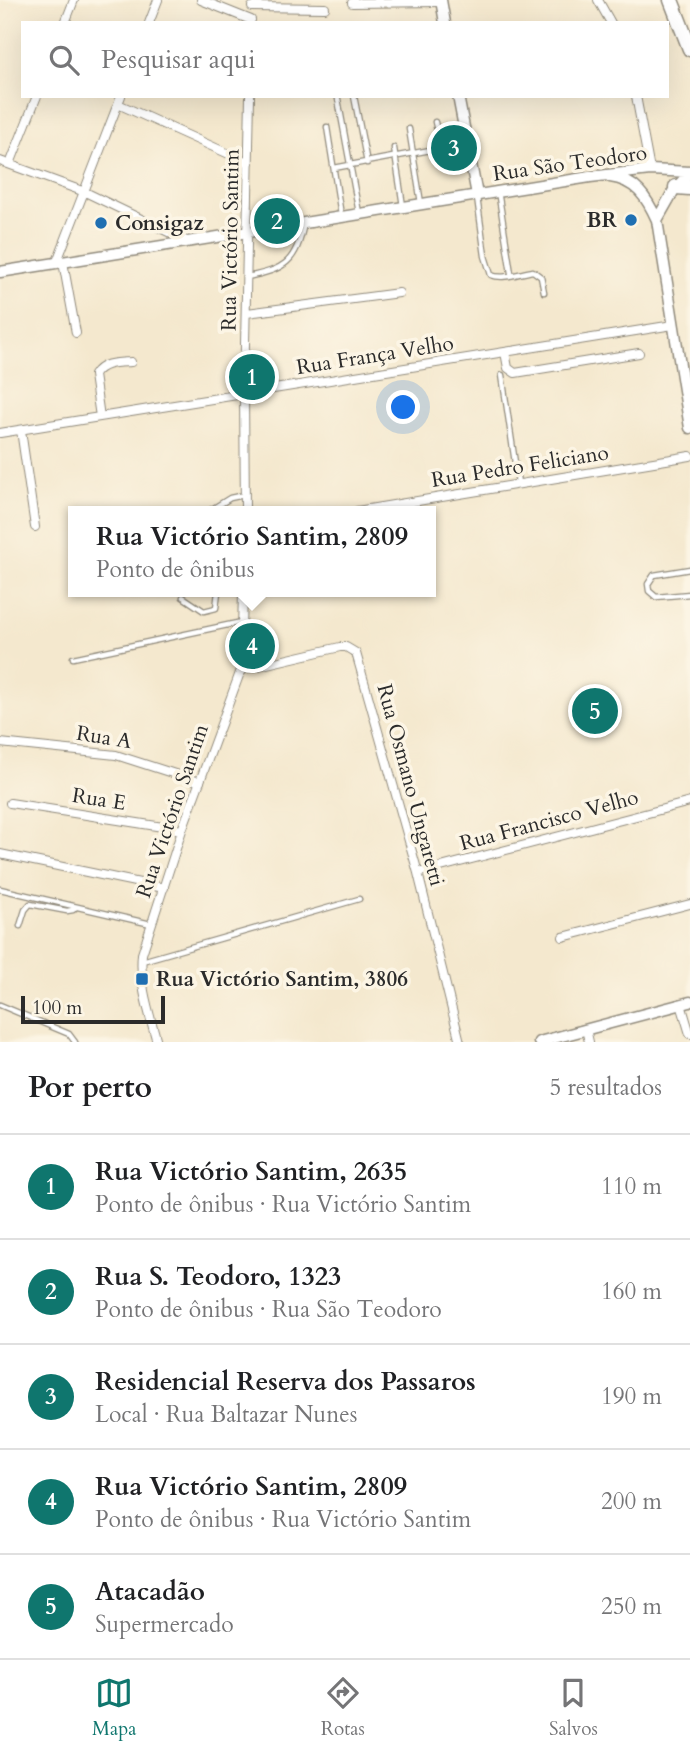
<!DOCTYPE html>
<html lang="pt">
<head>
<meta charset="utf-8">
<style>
  :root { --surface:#fff; --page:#f2f2f2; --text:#202124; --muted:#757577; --line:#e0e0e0; --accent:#0f766e }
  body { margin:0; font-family:Cardo,serif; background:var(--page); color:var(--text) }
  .scale { position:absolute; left:21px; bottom:18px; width:144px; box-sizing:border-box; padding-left:7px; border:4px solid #2b2b2b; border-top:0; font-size:19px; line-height:24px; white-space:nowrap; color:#2b2b2b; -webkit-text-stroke:5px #fcf5e5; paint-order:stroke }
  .you { position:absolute; left:404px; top:408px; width:24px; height:24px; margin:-18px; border:5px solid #fff; border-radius:50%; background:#1a73e8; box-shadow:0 0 0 10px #1a73e833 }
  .badge { display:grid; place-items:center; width:46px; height:46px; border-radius:50%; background:var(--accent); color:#fff; font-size:23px; font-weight:700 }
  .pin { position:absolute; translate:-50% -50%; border:4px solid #fff; box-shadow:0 2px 7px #0006 }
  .popup { position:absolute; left:68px; top:506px; width:368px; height:91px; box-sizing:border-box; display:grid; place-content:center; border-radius:0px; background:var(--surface); filter:drop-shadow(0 2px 5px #0005); font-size:23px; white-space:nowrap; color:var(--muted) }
  .popup b { font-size:26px; color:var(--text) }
  .popup::after { content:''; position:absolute; left:50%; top:100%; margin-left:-14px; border:14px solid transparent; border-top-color:var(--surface) }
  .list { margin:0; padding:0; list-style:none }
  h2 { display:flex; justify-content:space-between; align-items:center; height:91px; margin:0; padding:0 28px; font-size:30px }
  h2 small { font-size:23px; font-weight:400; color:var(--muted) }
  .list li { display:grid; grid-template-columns:46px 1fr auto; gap:21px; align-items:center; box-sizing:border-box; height:105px; padding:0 28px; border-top:2px solid var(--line) }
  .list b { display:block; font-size:26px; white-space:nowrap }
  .list p { margin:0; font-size:23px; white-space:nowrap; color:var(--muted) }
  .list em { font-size:23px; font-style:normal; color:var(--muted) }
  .icon { flex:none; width:38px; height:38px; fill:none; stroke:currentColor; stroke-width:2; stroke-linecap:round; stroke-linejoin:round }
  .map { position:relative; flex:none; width:690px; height:1042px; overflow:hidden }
  .search { position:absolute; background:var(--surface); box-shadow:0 7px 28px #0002; left:21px; right:21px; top:21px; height:77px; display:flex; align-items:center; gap:18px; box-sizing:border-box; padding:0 24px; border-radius:0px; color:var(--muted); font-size:26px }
  .sheet { height:616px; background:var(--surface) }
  nav { display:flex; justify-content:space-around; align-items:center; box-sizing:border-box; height:98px; border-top:2px solid var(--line); background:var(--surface); font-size:19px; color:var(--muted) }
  nav a { display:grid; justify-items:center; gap:4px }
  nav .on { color:var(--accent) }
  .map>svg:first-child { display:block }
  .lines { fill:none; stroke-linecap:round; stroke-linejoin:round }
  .lane-casing { stroke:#908a7c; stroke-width:7 }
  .street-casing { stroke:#908a7c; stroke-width:10 }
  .secondary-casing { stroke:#908a7c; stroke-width:13 }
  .highway-casing { stroke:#908a7c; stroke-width:17 }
  .lane { stroke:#fff; stroke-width:4.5 }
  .street { stroke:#fff; stroke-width:8 }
  .secondary { stroke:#fff; stroke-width:10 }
  .highway { stroke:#fff; stroke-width:14 }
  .poi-dot { fill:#1f6fb2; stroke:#fcf5e5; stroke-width:2.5 }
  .labels { text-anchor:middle; stroke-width:7; stroke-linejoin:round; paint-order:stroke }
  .street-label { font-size:21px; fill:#2b2b2b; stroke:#fcf5e5 }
  .poi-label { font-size:21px; font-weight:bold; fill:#2b2b2b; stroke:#fcf5e5; text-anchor:start }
</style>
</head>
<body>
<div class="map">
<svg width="690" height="1042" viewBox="0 0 690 1042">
  <rect width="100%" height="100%" fill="#fcf5e5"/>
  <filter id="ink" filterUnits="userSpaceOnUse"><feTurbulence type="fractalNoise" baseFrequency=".0143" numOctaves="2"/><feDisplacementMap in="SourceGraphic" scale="14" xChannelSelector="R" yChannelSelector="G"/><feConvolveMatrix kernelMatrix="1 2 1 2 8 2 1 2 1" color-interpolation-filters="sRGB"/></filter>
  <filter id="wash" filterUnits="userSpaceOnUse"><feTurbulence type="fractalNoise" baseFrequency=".00686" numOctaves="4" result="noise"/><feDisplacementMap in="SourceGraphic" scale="28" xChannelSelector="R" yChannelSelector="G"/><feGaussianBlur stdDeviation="1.57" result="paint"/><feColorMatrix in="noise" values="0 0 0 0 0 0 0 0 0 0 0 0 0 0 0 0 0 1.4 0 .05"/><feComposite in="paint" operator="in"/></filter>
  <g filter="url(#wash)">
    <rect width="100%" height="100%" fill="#f4e8ce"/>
  </g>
  <g filter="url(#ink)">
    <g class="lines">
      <g class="lane-casing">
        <path id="lane" d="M354,96l13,67
          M338,99l21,114
          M435,122l6,26 25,-8
          M327,127l14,88
          M409,129l12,74
          M394,148l9,58
          M334,168l107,-20 26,7
          M498,191l13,82
          M477,197l8,59 6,19c13,5 28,-2 42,-4l8,6 3,15
          M247,277c39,-8 49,-15 57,-54
          M502,375l16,108
          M209,511l21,-13 14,-3
          M690,569l-36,6 -6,9 1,7 7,6 34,-3
          M183,597l21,14 12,-3 2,-16
          M73,658l169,-36
          M0,889l151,35
          M20,926l5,-16 5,-6 37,7 6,-1 3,-3
          M142,961l217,-62
          M0,1005l69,29 6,8"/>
      </g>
      <g class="street-casing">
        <path id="street" d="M201,0l50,20
          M598,0l13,23
          M352,3l89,-1
          M252,7l73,1
          M65,23l9,-23
          M149,23l9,-23
          M636,96l14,74
          M118,104l131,59
          M0,161l85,31 104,50
          M10,164l27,-68
          M63,262l13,71
          M56,264l65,-168
          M247,313l152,-20
          M505,352l3,16 7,5 124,-20
          M100,417l-6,-42c8,-13 23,-12 37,-13
          M21,430l14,97
          M0,433l673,-108
          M245,511l-1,-117 6,-298
          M357,511l333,-55
          M241,670l99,-23h6l10,6 62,220 42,169
          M0,743l116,12 84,27
          M10,803l172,27
          M0,854l164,34
          M418,873l272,-71
          M563,937l127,-33
          M681,1004l9,30
          M586,1029l3,13
          M157,1042c-8,-30 -18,-58 -15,-88l40,-124 59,-160 2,-78"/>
      </g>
      <g class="secondary-casing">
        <path id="secondary" d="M441,0l4,23
          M458,96l19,99
          M610,177c26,3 37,21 47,43l33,208
          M657,220l17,-30 16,-17
          M0,272l590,-95 60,-7 40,2
          M539,1042l151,-40"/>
      </g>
      <g class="highway-casing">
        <path id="highway" d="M671,0l19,49
          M676,187l14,1"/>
      </g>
      <use href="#lane" class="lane"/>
      <use href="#street" class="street"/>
      <use href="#secondary" class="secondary"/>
      <use href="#highway" class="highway"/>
    </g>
  </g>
  <g class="poi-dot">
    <circle cx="631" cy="220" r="7"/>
    <circle cx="101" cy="223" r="7"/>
    <rect x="135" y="972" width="14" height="14" rx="3.5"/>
  </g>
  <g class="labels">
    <g class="street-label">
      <text transform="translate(570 163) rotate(-8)" y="7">Rua São Teodoro</text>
      <text transform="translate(230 240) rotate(-89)" y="7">Rua Victório Santim</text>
      <text transform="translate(375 355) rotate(-9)" y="7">Rua França Velho</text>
      <text transform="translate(520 466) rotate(-9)" y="7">Rua Pedro Feliciano</text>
      <text transform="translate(104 737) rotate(9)" y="7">Rua A</text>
      <text transform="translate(411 785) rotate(75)" y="7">Rua Osmano Ungaretti</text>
      <text transform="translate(99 799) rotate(9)" y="7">Rua E</text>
      <text transform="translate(172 811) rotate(-71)" y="7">Rua Victório Santim</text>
      <text transform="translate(549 820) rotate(-15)" y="7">Rua Francisco Velho</text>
    </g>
    <g class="poi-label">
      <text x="617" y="227" text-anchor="end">BR</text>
      <text x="115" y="230">Consigaz</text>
      <text x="156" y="986">Rua Victório Santim, 3806</text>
    </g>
  </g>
</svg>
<div class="scale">100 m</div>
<div class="you"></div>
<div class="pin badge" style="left:252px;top:377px">1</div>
<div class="pin badge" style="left:277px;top:221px">2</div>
<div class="pin badge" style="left:454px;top:148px">3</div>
<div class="pin badge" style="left:252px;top:646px">4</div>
<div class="popup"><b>Rua Victório Santim, 2809</b>Ponto de ônibus</div>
<div class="pin badge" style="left:595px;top:711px">5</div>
<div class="search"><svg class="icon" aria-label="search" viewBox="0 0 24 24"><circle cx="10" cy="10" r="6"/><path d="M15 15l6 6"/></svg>Pesquisar aqui</div>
</div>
<section class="sheet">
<h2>Por perto<small>5 resultados</small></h2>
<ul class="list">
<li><span class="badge">1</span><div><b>Rua Victório Santim, 2635</b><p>Ponto de ônibus · Rua Victório Santim</p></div><em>110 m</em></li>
<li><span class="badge">2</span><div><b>Rua S. Teodoro, 1323</b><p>Ponto de ônibus · Rua São Teodoro</p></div><em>160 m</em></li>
<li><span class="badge">3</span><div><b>Residencial Reserva dos Passaros</b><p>Local · Rua Baltazar Nunes</p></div><em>190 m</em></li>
<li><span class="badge">4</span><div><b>Rua Victório Santim, 2809</b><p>Ponto de ônibus · Rua Victório Santim</p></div><em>200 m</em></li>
<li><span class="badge">5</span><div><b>Atacadão</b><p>Supermercado</p></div><em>250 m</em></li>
</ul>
</section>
<nav>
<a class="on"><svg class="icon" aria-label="map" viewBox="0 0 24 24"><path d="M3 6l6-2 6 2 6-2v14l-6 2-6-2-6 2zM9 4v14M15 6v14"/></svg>Mapa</a>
<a><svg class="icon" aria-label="directions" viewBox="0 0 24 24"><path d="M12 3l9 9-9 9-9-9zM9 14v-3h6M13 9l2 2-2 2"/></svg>Rotas</a>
<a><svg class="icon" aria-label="saved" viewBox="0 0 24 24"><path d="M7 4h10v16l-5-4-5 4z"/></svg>Salvos</a>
</nav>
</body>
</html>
